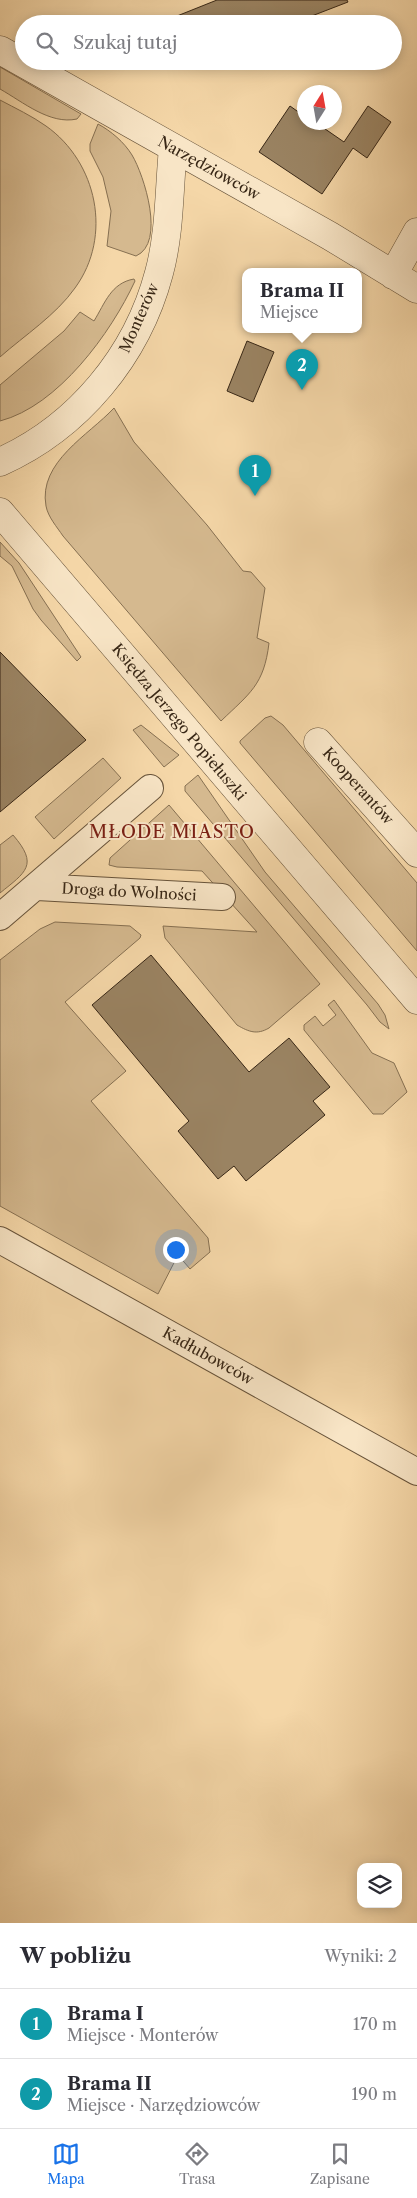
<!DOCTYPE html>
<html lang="pl">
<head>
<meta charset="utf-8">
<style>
  :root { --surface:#fff; --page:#f2f2f3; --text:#2b2b33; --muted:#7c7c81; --line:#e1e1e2; --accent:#1a73e8 }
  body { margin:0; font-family:"Libre Caslon Text",serif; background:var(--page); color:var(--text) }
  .controls { position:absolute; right:15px; bottom:15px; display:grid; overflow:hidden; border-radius:10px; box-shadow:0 2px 12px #0003 }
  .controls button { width:45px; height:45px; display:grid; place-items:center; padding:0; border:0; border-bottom:1px solid var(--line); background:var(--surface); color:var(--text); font:25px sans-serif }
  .compass { position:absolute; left:297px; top:85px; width:45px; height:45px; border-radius:50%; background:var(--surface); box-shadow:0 2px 12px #0003; rotate:11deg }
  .you { position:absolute; left:175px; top:1249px; width:18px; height:18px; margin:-12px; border:4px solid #fff; border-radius:50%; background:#1a73e8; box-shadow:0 0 0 8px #1a73e833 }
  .badge { display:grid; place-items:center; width:32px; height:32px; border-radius:50%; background:var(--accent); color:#fff; font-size:16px; font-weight:700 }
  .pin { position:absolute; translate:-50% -41px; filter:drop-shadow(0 1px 2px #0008) }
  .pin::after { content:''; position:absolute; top:26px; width:18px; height:15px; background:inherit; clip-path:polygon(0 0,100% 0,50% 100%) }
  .popup { position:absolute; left:242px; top:268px; width:120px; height:65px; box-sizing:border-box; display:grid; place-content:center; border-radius:10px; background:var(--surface); filter:drop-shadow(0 1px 4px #0005); font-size:16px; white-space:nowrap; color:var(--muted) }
  .popup b { font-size:19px; color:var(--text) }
  .popup::after { content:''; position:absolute; left:50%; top:100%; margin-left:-10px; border:10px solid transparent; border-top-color:var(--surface) }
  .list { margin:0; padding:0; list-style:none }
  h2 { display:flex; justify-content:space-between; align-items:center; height:65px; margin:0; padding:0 20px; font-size:21px }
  h2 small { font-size:16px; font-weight:400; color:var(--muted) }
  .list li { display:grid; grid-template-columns:32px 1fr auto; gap:15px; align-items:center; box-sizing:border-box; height:70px; padding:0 20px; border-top:1px solid var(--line) }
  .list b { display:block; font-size:19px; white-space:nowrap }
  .list p { margin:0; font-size:16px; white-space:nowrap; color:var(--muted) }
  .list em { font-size:16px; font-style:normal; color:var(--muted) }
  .icon { flex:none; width:28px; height:28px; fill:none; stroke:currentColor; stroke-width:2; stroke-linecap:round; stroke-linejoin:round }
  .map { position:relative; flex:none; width:417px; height:1923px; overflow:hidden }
  .search { position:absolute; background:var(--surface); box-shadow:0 2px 12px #0003; left:15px; right:15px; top:15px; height:55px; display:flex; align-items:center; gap:12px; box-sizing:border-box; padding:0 18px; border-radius:28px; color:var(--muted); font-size:19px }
  .sheet { height:205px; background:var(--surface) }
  nav { display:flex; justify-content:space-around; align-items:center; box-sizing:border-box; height:70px; border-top:1px solid var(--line); background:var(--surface); font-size:14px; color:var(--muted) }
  nav a { display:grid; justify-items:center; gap:2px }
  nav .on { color:var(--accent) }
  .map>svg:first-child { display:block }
  .green { fill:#d5b98f; stroke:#867052 }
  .building { fill:#9a8362; stroke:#382716 }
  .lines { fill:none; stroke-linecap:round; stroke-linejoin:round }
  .pedestrian-casing { stroke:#67533a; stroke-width:28 }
  .minor-casing { stroke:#67533a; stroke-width:29 }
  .tertiary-casing { stroke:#67533a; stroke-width:29 }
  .pedestrian { stroke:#f8e5c6; stroke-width:26 }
  .minor { stroke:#f8e5c6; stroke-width:28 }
  .tertiary { stroke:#f8e5c6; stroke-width:28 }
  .labels { text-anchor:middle; stroke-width:4; stroke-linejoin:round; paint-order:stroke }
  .street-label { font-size:15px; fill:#382716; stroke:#f8e5c6 }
  .quarter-label { font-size:18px; letter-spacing:1px; fill:#7a1f14; stroke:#f8e5c6 }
</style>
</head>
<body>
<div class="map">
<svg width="417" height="1923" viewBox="0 0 417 1923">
  <rect width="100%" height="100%" fill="#f5d7a8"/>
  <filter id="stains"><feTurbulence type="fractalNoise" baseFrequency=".004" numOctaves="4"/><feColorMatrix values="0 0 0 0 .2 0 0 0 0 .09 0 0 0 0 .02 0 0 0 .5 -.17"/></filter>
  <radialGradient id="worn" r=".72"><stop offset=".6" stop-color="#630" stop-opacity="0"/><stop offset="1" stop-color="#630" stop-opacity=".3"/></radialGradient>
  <path class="green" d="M0,67l81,47 -4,5c-27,6 -54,-17 -77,-30z
    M0,100c15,8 32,16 46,26 51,36 67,110 29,162 -19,27 -50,47 -75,69z
    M98,124c13,7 26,18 34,31 12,20 34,88 4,101l-29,-10 4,-35 -8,-34 -13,-26v-7z
    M134,279l1,2c-24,52 -77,125 -135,140v-36l64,-54 16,-19 14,9c11,-18 17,-38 40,-42z
    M114,408l20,34 73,83 36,46 8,1 14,16 -8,50 12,5c-5,42 -19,50 -48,78l-158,-185c-6,-9 -15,-19 -17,-30 -8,-44 43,-71 68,-98z
    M0,542l19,21 62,94 -4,4 -36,-41 -8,-11 -21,-43 -12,-10z
    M271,716l12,9 134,158v68l-177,-208v-2l25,-23z
    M141,725l38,30 -15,12 -31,-37z
    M103,758l18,20 -67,61 -19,-22z
    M198,775l67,97 113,132 7,11 4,14 -9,-7 -13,-17 -182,-214v-5z
    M169,805l151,179 -51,44c-12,7 -20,4 -32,-3l-72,-87 -2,-12 94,6 -55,-61 -85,-4 -8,-2 1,-7z
    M13,835c26,30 13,37 -13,58v-48z
    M55,922l75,4 11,9 -1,3 -75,64 61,69 -35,30 117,137 2,14 -20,17 -12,-14 -20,39 -158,-88v-246l40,-31z
    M334,1000l38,53 22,10 13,29 -24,22h-10l-69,-84v-5l11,-9 8,10 13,-11 -8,-10z"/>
  <path class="building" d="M217,0h130l1,2 -57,22h-117l-2,-6z
    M290,106l14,10v6h11l29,20 24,-36 23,16 -24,36 -14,-10 -31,46 -63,-42z
    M247,341l27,11 -21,50 -26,-11z
    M0,652l86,88 -86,72z
    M151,955l98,117 40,-34 41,49 -17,14 12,14 -79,66 -12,-15 -16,13 -40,-48 11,-10 -97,-116z"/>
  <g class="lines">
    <g class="pedestrian-casing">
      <path id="pedestrian" d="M37,887l185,10
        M0,917l150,-129
        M0,1240l417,232"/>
    </g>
    <g class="minor-casing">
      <path id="minor" d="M0,50l330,186 87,53
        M393,275l24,-43
        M0,462c78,-35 137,-106 159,-189 11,-40 10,-84 14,-125
        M318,742l99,111"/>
    </g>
    <g class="tertiary-casing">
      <path id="tertiary" d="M0,512l417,488"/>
    </g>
    <use href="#pedestrian" class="pedestrian"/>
    <use href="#minor" class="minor"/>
    <use href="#tertiary" class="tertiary"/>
  </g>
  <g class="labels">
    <g class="street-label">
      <text transform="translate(209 168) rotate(29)" y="5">Narzędziowców</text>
      <text transform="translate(139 318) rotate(-66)" y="5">Monterów</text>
      <text transform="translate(179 722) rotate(50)" y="5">Księdza Jerzego Popiełuszki</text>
      <text transform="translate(358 786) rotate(48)" y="5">Kooperantów</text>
      <text transform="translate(129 892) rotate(3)" y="5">Droga do Wolności</text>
      <text transform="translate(208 1356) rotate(29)" y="5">Kadłubowców</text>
    </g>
    <g class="quarter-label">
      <text x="172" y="838">MŁODE MIASTO</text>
    </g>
  </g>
  <rect width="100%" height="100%" filter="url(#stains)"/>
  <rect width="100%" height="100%" fill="url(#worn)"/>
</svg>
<div class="controls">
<button><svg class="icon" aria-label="layers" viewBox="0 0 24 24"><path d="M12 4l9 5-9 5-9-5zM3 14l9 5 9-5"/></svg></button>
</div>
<svg class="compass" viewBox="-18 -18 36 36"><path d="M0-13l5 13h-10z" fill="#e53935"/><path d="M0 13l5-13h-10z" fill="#7c7c81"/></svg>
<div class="you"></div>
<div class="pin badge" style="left:255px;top:496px;background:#0f9aa8">1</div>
<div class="pin badge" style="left:302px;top:390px;background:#0f9aa8">2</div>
<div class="popup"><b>Brama II</b>Miejsce</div>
<div class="search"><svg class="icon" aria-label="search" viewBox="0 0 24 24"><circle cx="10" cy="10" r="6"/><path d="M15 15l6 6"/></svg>Szukaj tutaj</div>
</div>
<section class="sheet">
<h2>W pobliżu<small>Wyniki: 2</small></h2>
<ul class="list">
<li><span class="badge" style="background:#0f9aa8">1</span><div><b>Brama I</b><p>Miejsce · Monterów</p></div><em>170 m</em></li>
<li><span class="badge" style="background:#0f9aa8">2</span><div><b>Brama II</b><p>Miejsce · Narzędziowców</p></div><em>190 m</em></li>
</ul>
</section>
<nav>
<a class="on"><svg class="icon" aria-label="map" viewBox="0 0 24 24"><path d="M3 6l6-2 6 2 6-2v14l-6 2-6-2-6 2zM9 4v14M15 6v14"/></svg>Mapa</a>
<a><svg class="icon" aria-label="directions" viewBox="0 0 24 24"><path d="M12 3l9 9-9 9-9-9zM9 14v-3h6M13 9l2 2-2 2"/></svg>Trasa</a>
<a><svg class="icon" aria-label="saved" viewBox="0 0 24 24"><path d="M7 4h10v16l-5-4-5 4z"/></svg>Zapisane</a>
</nav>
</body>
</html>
